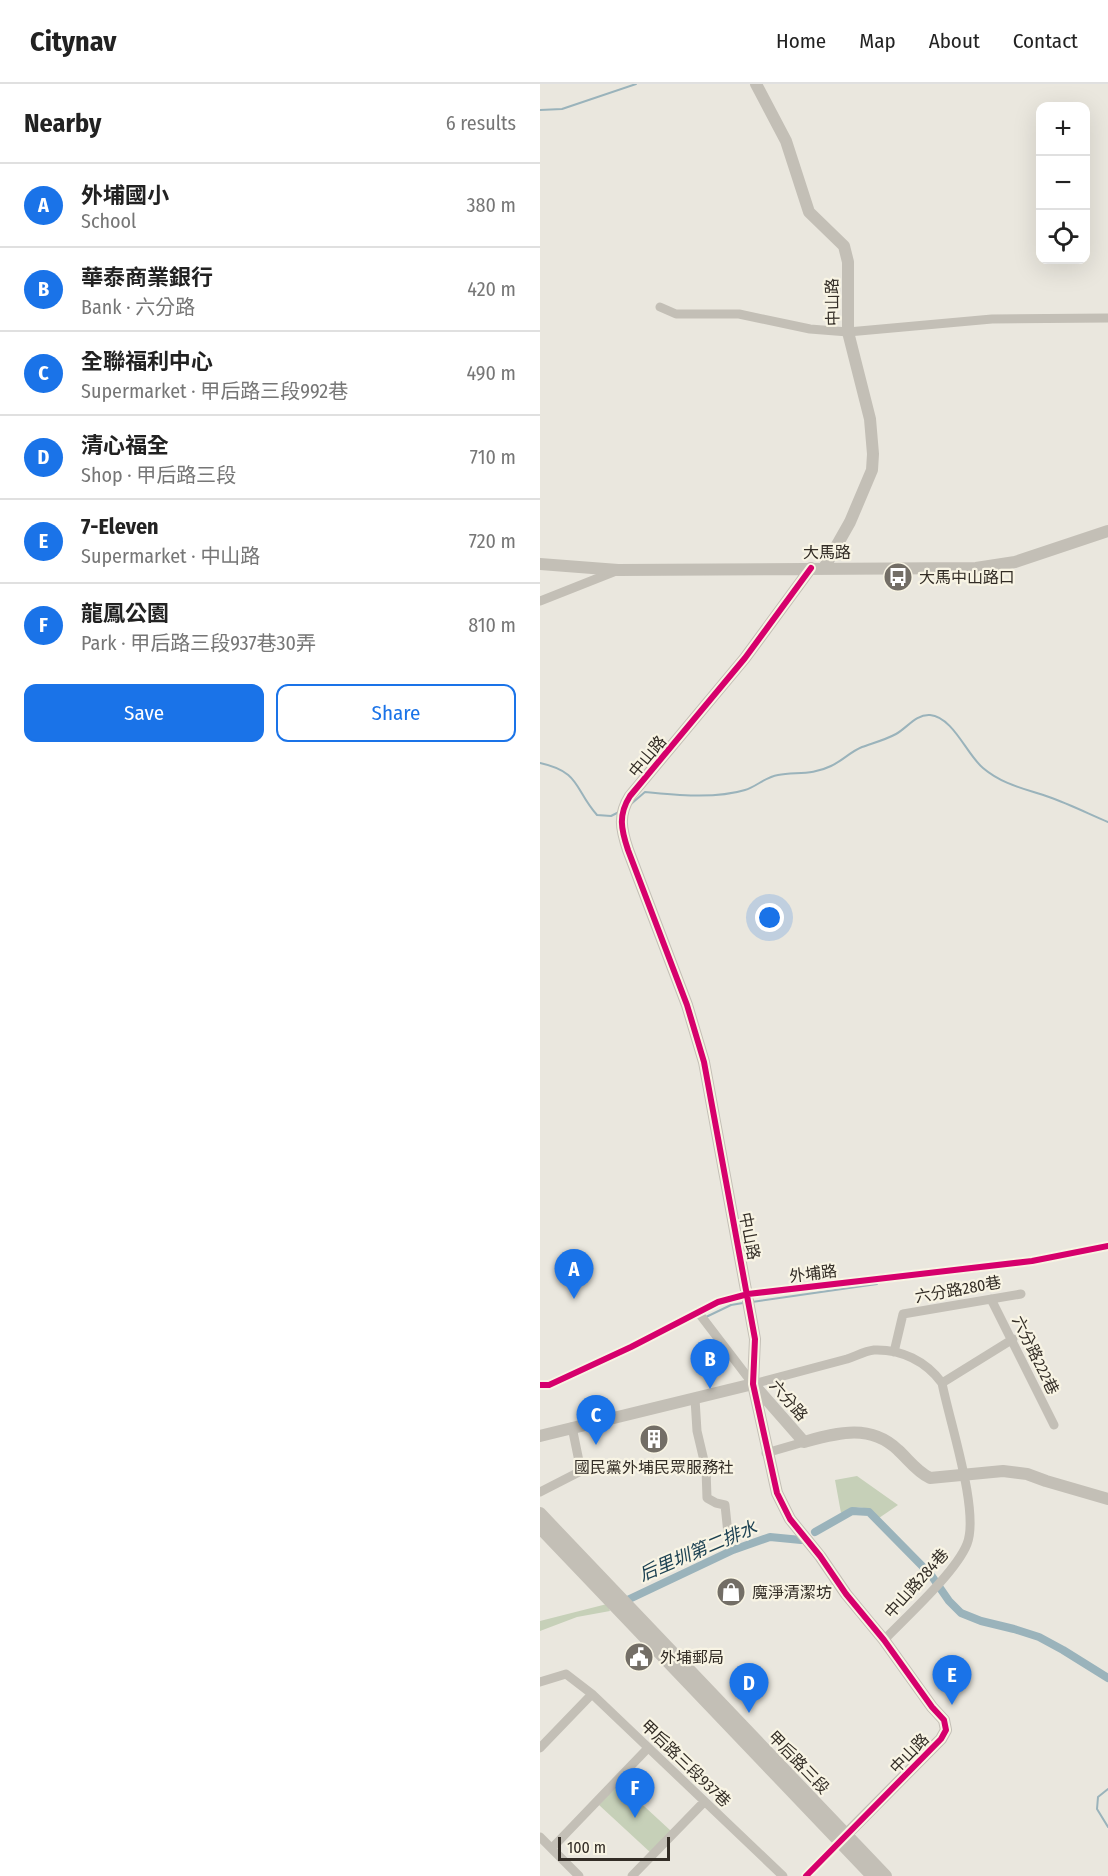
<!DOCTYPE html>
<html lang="en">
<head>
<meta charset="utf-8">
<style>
  :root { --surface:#fff; --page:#f2f2f2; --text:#222; --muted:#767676; --line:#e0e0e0; --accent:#1a73e8 }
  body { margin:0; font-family:"Fira Sans Condensed","Noto Sans TC",sans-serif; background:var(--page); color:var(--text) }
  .controls { position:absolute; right:18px; top:18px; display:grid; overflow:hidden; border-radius:12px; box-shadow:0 6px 24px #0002 }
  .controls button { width:54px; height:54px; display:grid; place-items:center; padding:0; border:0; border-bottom:2px solid var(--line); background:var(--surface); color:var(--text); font:30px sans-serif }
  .scale { position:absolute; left:18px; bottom:15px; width:112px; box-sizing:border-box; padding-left:6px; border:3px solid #332d26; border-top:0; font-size:16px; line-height:21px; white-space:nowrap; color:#332d26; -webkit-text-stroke:4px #f8f4e4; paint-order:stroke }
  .you { position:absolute; left:230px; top:834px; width:21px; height:21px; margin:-15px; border:4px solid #fff; border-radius:50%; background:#1a73e8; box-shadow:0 0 0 9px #1a73e833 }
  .badge { display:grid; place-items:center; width:39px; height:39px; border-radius:50%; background:var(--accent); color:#fff; font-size:20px; font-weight:700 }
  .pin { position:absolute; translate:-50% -50px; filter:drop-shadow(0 2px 3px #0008) }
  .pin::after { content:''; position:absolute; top:32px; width:21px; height:18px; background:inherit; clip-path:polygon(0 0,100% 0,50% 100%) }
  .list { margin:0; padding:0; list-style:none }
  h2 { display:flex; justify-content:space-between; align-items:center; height:78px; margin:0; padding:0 24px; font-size:26px }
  h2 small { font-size:20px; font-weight:400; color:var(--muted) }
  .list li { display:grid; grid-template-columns:39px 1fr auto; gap:18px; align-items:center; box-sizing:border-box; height:84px; padding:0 24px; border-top:2px solid var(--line) }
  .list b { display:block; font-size:22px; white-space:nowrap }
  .list p { margin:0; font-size:20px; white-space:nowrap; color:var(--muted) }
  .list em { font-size:20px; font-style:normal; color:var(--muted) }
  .actions { display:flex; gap:12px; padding:18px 24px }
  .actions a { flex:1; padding:14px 0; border:2px solid var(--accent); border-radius:12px; text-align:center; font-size:21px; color:var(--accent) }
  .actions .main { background:var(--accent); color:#fff }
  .icon { flex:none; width:33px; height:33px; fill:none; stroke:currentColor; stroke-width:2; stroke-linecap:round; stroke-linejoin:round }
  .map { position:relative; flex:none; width:568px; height:1792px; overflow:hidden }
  header { display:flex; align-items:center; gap:36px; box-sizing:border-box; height:84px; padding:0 30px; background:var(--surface); border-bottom:2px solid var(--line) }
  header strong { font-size:28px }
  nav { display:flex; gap:33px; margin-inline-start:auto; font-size:21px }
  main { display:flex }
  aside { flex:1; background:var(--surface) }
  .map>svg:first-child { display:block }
  .green { fill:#c6d0b8 }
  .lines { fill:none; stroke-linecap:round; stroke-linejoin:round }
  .stream { stroke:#9ab3bb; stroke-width:2 }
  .canal { stroke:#9ab3bb; stroke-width:8 }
  .minor { stroke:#c3bfb6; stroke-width:9 }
  .tertiary { stroke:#c3bfb6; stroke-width:12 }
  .cycleway-casing { stroke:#f8f4e4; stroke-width:10 }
  .cycleway { stroke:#d6006c; stroke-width:6 }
  .labels { text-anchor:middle; stroke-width:4.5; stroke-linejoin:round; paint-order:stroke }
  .street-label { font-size:16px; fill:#332d26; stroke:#f8f4e4 }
  .poi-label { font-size:16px; fill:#332d26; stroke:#f8f4e4; text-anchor:start }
  .water-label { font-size:18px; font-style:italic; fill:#1d4253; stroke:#f8f4e4 }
</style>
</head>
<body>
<header>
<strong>Citynav</strong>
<nav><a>Home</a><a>Map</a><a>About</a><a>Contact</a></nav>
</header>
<main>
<aside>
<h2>Nearby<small>6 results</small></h2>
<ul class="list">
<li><span class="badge">A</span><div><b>外埔國小</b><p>School</p></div><em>380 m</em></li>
<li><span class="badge">B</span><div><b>華泰商業銀行</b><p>Bank · 六分路</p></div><em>420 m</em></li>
<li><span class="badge">C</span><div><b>全聯福利中心</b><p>Supermarket · 甲后路三段992巷</p></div><em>490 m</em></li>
<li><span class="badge">D</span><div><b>清心福全</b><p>Shop · 甲后路三段</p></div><em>710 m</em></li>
<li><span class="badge">E</span><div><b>7-Eleven</b><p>Supermarket · 中山路</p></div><em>720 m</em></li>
<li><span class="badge">F</span><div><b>龍鳳公園</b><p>Park · 甲后路三段937巷30弄</p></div><em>810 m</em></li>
</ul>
<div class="actions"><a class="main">Save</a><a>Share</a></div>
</aside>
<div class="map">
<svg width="568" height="1792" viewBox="0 0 568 1792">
  <rect width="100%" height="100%" fill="#eae7de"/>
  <path class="green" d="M317,1392l41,29 -19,13c-15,-14 -20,-12 -38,-5l-6,-33z
    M67,1520l3,7 -33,6 -37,14v-10z
    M79,1699l52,48 -20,22 -52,-48z"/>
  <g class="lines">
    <path class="stream" d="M0,26l22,-1 74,-25
      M0,679c41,9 34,26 57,52l14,1 8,-4
      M91,720l14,-12c30,3 71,7 100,-2 11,-3 20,-13 33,-15 18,-3 35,0 53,-9 11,-5 19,-14 31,-19 11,-4 23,-7 34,-13 11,-6 20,-20 34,-19 23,2 37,40 53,53 20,17 43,21 66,29 20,7 40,17 59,25
      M212,1218l125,-18
      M166,1233l25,-12 12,-2
      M568,1705l-10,8 -1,12 11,18"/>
    <path class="canal" d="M275,1448l37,-21 17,1 62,63 18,26 12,12 20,8 33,8 25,8 24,13 45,28
      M81,1519l112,-53 37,-13 31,3"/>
    <path class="minor" d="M120,223l16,7h63l71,15 38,3 144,-13 116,-1
      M0,517l76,-30
      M451,1215l63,126
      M158,1228l55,72c31,-8 63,-17 94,-25 9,-3 18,-8 27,-9 27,-1 52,11 68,33 7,37 38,129 25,161 -11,28 -61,73 -83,96
      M354,1268l9,-38 118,-20
      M402,1299l71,-44
      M0,1301h9l82,-38 87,-45 30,-8 284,-33 76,-15
      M155,1315l2,32 9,38 1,29 9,5 9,2 4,38
      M226,1369l38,-11
      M0,1408l41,-21 -9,-44
      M0,1598l26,-8 26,20 191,182
      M0,1664l52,-54
      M0,1753l39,39
      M12,1764l96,-100
      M92,1792l72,-74
      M266,1792l33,-34"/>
    <path class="tertiary" d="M216,0l30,57 23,71 35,34 4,16v70l22,87 3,35 -1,16 -22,52 -26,46
      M0,480l78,6 358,-2 39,-6 93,-31
      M271,484l-66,90 -115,138c-12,19 -9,33 -2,54l59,155 17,57 51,277 -2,45 24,109 13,26 30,37 26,38 38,46 48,67 12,13 2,10 -5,9 -102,103
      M214,1301l50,57c33,-9 66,-19 94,8 11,10 18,21 32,28l73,-7 24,3 19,7 62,18
      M0,1352l213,-52
      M0,1429l346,363
      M0,1444l332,348"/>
    <g class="cycleway-casing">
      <path id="cycleway" d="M0,1301h9l82,-38 87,-45 30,-8 284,-33 76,-15
        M266,1792l135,-137 5,-9 -2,-10 -12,-13 -48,-67 -38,-46 -26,-38 -30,-37 -13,-26 -24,-109 2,-45 -51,-277 -17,-57 -59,-155c-7,-21 -10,-35 2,-54l115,-138 66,-90"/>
    </g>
    <use href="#cycleway" class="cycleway"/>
  </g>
  <defs>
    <g id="bus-disc" transform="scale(1.5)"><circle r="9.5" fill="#736e66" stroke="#f8f4e4"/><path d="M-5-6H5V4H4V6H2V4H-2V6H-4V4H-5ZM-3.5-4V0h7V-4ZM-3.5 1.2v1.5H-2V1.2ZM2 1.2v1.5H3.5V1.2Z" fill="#fff"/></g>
    <g id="building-disc" transform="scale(1.5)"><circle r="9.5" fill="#736e66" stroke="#f8f4e4"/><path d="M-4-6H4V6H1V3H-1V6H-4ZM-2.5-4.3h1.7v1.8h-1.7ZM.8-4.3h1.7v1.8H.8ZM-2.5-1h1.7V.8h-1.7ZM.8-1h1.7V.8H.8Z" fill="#fff"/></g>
    <g id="shop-disc" transform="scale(1.5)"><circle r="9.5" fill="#736e66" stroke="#f8f4e4"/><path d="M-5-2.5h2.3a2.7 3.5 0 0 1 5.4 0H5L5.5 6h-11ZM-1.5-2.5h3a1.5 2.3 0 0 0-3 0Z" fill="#fff"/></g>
    <g id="civic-disc" transform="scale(1.5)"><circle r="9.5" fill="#736e66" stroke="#f8f4e4"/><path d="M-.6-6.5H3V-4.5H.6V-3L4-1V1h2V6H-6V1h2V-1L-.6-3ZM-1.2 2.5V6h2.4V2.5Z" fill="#fff"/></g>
  </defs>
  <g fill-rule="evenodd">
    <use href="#bus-disc" x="358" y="493"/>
    <use href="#building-disc" x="114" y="1355"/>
    <use href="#shop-disc" x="191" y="1508"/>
    <use href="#civic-disc" x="99" y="1573"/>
  </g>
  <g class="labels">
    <g class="street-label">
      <text transform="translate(292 218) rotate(-91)" y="6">中山路</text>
      <text x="287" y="474">大馬路</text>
      <text transform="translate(107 672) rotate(-50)" y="6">中山路</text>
      <text transform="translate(210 1152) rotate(79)" y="6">中山路</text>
      <text transform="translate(273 1189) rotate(-7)" y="6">外埔路</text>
      <text transform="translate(418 1205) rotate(-10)" y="6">六分路280巷</text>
      <text transform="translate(496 1271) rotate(64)" y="6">六分路222巷</text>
      <text transform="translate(249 1316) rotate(49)" y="6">六分路</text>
      <text transform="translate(376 1499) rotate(-48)" y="6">中山路284巷</text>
      <text transform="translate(369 1669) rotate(-46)" y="6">中山路</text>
      <text transform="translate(259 1678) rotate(46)" y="6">甲后路三段</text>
      <text transform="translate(146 1679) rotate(44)" y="6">甲后路三段937巷</text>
    </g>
    <g class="poi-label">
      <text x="379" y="499">大馬中山路口</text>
      <text x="114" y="1389" text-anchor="middle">國民黨外埔民眾服務社</text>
      <text x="212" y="1514">魔淨清潔坊</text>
      <text x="120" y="1579">外埔郵局</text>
    </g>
    <g class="water-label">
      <text transform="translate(158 1467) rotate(-23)" y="6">后里圳第二排水</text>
    </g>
  </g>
</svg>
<div class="controls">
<button>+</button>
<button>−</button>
<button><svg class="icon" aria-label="locate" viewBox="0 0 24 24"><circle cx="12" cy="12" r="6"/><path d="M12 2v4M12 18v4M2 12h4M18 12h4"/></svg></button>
</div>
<div class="scale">100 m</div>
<div class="you"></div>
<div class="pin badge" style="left:34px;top:1215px">A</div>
<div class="pin badge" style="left:170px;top:1305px">B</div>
<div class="pin badge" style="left:56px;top:1361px">C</div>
<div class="pin badge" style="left:209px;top:1629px">D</div>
<div class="pin badge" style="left:412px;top:1621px">E</div>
<div class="pin badge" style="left:95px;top:1734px">F</div>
</div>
</main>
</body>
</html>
